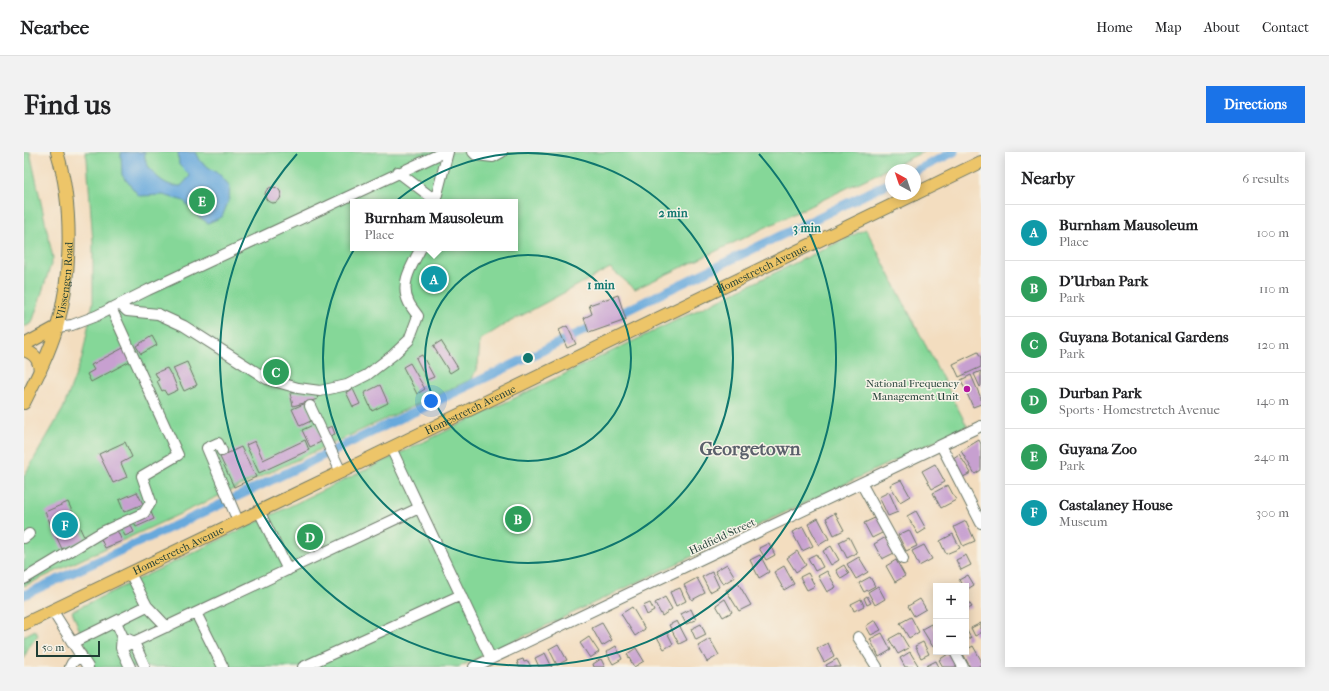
<!DOCTYPE html>
<html lang="en">
<head>
<meta charset="utf-8">
<style>
  :root { --surface:#fff; --page:#f2f2f2; --text:#202124; --muted:#757577; --line:#e0e0e0; --accent:#1a73e8 }
  body { margin:0; font-family:"IM FELL French Canon",serif; background:var(--page); color:var(--text) }
  .controls { position:absolute; right:12px; bottom:12px; display:grid; overflow:hidden; border-radius:0px; box-shadow:0 2px 10px #0003 }
  .controls button { width:36px; height:36px; display:grid; place-items:center; padding:0; border:0; border-bottom:1px solid var(--line); background:var(--surface); color:var(--text); font:20px sans-serif }
  .compass { position:absolute; left:861px; top:12px; width:36px; height:36px; border-radius:50%; background:var(--surface); box-shadow:0 2px 10px #0003; rotate:320deg }
  .scale { position:absolute; left:12px; bottom:10px; width:64px; box-sizing:border-box; padding-left:4px; border:2px solid #1f3d34; border-top:0; font-size:11px; line-height:14px; white-space:nowrap; color:#1f3d34; -webkit-text-stroke:3px #f7f3e8; paint-order:stroke }
  .you { position:absolute; left:407px; top:249px; width:14px; height:14px; margin:-10px; border:3px solid #fff; border-radius:50%; background:#1a73e8; box-shadow:0 0 0 6px #1a73e833 }
  .badge { display:grid; place-items:center; width:26px; height:26px; border-radius:50%; background:var(--accent); color:#fff; font-size:13px; font-weight:700 }
  .pin { position:absolute; translate:-50% -50%; border:2px solid #fff; box-shadow:0 1px 4px #0006 }
  .popup { position:absolute; left:326px; top:47px; width:168px; height:52px; box-sizing:border-box; display:grid; place-content:center; border-radius:0px; background:var(--surface); filter:drop-shadow(0 1px 3px #0005); font-size:13px; white-space:nowrap; color:var(--muted) }
  .popup b { font-size:15px; color:var(--text) }
  .popup::after { content:''; position:absolute; left:50%; top:100%; margin-left:-8px; border:8px solid transparent; border-top-color:var(--surface) }
  .list { margin:0; padding:0; list-style:none }
  h2 { display:flex; justify-content:space-between; align-items:center; height:52px; margin:0; padding:0 16px; font-size:17px }
  h2 small { font-size:13px; font-weight:400; color:var(--muted) }
  .list li { display:grid; grid-template-columns:26px 1fr auto; gap:12px; align-items:center; box-sizing:border-box; height:56px; padding:0 16px; border-top:1px solid var(--line) }
  .list b { display:block; font-size:15px; white-space:nowrap }
  .list p { margin:0; font-size:13px; white-space:nowrap; color:var(--muted) }
  .list em { font-size:13px; font-style:normal; color:var(--muted) }
  .map { position:relative; flex:none; width:957px; height:515px; overflow:hidden; border-radius:0px }
  header { display:flex; align-items:center; gap:24px; box-sizing:border-box; height:56px; padding:0 20px; background:var(--surface); border-bottom:1px solid var(--line) }
  header strong { font-size:19px }
  nav { display:flex; gap:22px; margin-inline-start:auto; font-size:14px }
  .intro { display:flex; align-items:center; justify-content:space-between; box-sizing:border-box; height:96px; padding:0 24px }
  h1 { margin:0; font-size:28px }
  .button { padding:10px 18px; border-radius:0px; background:var(--accent); color:#fff; font-size:14px; font-weight:700 }
  main { display:flex; gap:24px; padding:0 24px }
  aside { flex:1; background:var(--surface); border-radius:0px; box-shadow:0 2px 10px #0003 }
  .map>svg:first-child { display:block }
  .green { fill:#85d798; stroke:#528a66; fill-rule:evenodd }
  .water { fill:#68a9dc; stroke:#447388 }
  .lines { fill:none; stroke-linecap:round; stroke-linejoin:round }
  .canal { stroke:#68a9dc; stroke-width:9 }
  .building { fill:#c7a0d0 }
  .minor-casing { stroke:#697565; stroke-width:12 }
  .major-casing { stroke:#697565; stroke-width:14 }
  .minor { stroke:#fff; stroke-width:10 }
  .major { stroke:#edc569; stroke-width:12 }
  .ring { fill:none; stroke:#0f766e; stroke-width:2 }
  .poi-dot { fill:#b5179e; stroke:#f7f3e8; stroke-width:1.5 }
  .labels { text-anchor:middle; stroke-width:3; stroke-linejoin:round; paint-order:stroke }
  .street-label { font-size:11px; fill:#1f3d34; stroke:#f7f3e8 }
  .poi-label { font-size:11px; fill:#1f3d34; stroke:#f7f3e8; text-anchor:end }
  .town-label { font-size:19px; font-weight:bold; fill:#5a606b; stroke:#f7f3e8 }
  .centre { fill:#0f766e; stroke:#f7f3e8; stroke-width:2 }
  .ring-label { font-size:12px; text-anchor:middle; font-weight:bold; fill:#0f766e; stroke:#f7f3e8; stroke-width:3; stroke-linejoin:round; paint-order:stroke }
</style>
</head>
<body>
<header>
<strong>Nearbee</strong>
<nav><a>Home</a><a>Map</a><a>About</a><a>Contact</a></nav>
</header>
<div class="intro"><h1>Find us</h1><a class="button">Directions</a></div>
<main>
<div class="map">
<svg width="957" height="515" viewBox="0 0 957 515">
  <rect width="100%" height="100%" fill="#f7f3e8"/>
  <filter id="ink" filterUnits="userSpaceOnUse"><feTurbulence type="fractalNoise" baseFrequency=".025" numOctaves="2"/><feDisplacementMap in="SourceGraphic" scale="8" xChannelSelector="R" yChannelSelector="G"/><feConvolveMatrix kernelMatrix="1 2 1 2 8 2 1 2 1" color-interpolation-filters="sRGB"/></filter>
  <filter id="wash" filterUnits="userSpaceOnUse"><feTurbulence type="fractalNoise" baseFrequency=".012" numOctaves="4" result="noise"/><feDisplacementMap in="SourceGraphic" scale="16" xChannelSelector="R" yChannelSelector="G"/><feGaussianBlur stdDeviation="0.9" result="paint"/><feColorMatrix in="noise" values="0 0 0 0 0 0 0 0 0 0 0 0 0 0 0 0 0 1.4 0 .05"/><feComposite in="paint" operator="in"/></filter>
  <g filter="url(#wash)">
    <rect width="100%" height="100%" fill="#f3ddbf"/>
    <path class="green" d="M0,0h6l23,106 -21,65 -8,4z
      M61,0h838c-97,45 -191,93 -288,137l-25,-21 -106,57 -24,15 -2,25 -6,14 -448,207v-110l39,-67 19,-51 11,-56v-59l-6,-85zM329,50h162v46h-162z
      M842,77l101,197 -508,241h-365l-22,-56z
      M11,478l3,5 -9,12 -5,11v-22z"/>
    <path class="water" d="M98,0h23c-3,11 13,28 23,32 4,2 9,2 13,2l9,-10 -11,-11 -1,-13h18l5,10 19,13 10,11 -1,14 -7,17 -14,6 -12,-8 -12,-14 -21,-6 -24,1 -17,-21 -1,-21z"/>
    <g class="lines">
      <path class="canal" d="M891,19l39,-19
        M589,165l278,-135
        M0,443l189,-87 385,-184"/>
    </g>
    <g id="blocks">
      <path class="building" d="M241 43a8 8 0 1 1 16 0a8 8 0 1 1-16 0Z
        M594,143l8,25 -37,13 -5,-15 8,-4 -3,-9z
        M543,174l9,18 -9,4 -8,-18z
        M128,184l5,9 -16,9 -5,-8z
        M417,189l17,27 -8,5 -17,-27z
        M101,195l7,13 -41,22 -4,-8 7,-4 -3,-5z
        M954,200l3,6v9l-22,10 -6,-13z
        M398,203l12,22 -7,3 -11,-22z
        M163,210l10,23 -13,6 -11,-23z
        M386,211l15,26 -8,5 -14,-27z
        M143,216l4,7h1l6,15 -11,5 -3,-5 -2,1 -5,-10 2,-1 -4,-7z
        M957,219v15l-1,1 -6,-13z
        M947,223l10,23v6l-8,3 -12,-27z
        M356,233l8,18 -16,8 -8,-18z
        M329,237l7,15 -7,3 -7,-15z
        M292,240l2,7 -25,7 -3,-13z
        M282,251l7,17 -13,6 -8,-17z
        M291,272l8,17 -13,6 -8,-17z
        M308,274l3,8 -10,4 -3,-8z
        M281,288l4,10 -50,23 -13,-28 9,-4 8,19z
        M955,288l2,4v26l-6,4 -14,-23z
        M101,290l7,15 -11,6 6,14 -14,6 -14,-29z
        M217,295l15,30 -22,10 -14,-30z
        M935,302l12,19 -8,4 -11,-18z
        M911,312l10,18 -13,7 -10,-18z
        M877,328l9,16 -10,6 -10,-17z
        M924,333l8,15 -15,8 -8,-15z
        M113,340l6,12 -19,8 -5,-12z
        M865,340l9,20 -10,4 -9,-19z
        M44,350l17,37 -23,10 -17,-37z
        M892,359l10,18 -8,5 -11,-18z
        M127,360l3,7 -18,8 -3,-6z
        M811,361l9,17 -10,5 -8,-17z
        M855,364l7,15 -14,7 -8,-15z
        M794,366l11,21 -10,6 -11,-21z
        M942,369l9,20 -12,5 -9,-19z
        M106,372l4,8 -9,4 -4,-8z
        M779,375l10,19 -11,5 -10,-19z
        M93,378l5,11 -17,7 -5,-11z
        M885,378l8,16 -11,5 -8,-16z
        M929,382l7,14 -14,6 -6,-13z
        M825,385l8,16 -10,5 -8,-16z
        M862,385l8,16 -12,6 -8,-15z
        M745,391l6,12 -9,5 -7,-12z
        M900,393l8,14 -13,7 -7,-15z
        M807,394l8,14 -8,5 -8,-14z
        M773,399l9,14 -10,7 -9,-14z
        M792,402l7,13 -8,4 -7,-13z
        M736,403l9,17 -10,6 -9,-18z
        M942,403l5,10 -10,5 -5,-10z
        M835,405l9,15 -12,7 -9,-15z
        M872,408l9,16 -10,6 -9,-16z
        M703,412l8,13 -12,7 -8,-13z
        M820,413l5,9 -8,5 -5,-9z
        M760,414l10,18 -10,6 -10,-18z
        M803,419l9,16 -9,5 -9,-16z
        M688,420l7,15 -9,5 -8,-15z
        M784,421l7,13 -8,4 -7,-13z
        M944,423l6,10 -8,5v-4h-3l-4,-6z
        M846,425l5,9 -11,6 -5,-9z
        M673,426l8,15 -13,7 -8,-15z
        M714,431l13,22 -12,6 -13,-21z
        M854,434l7,13 -10,6 -7,-13z
        M656,436l6,13 -10,5 -6,-14z
        M843,444l4,7 -4,2 -3,-7z
        M641,445l7,12 -10,7 -7,-13z
        M701,447l7,13 -9,5 -7,-12z
        M837,447l3,7 -10,5 -3,-7z
        M896,447l6,10 -12,7 -6,-10z
        M944,449l4,6 -6,3v-8z
        M626,451l4,8 -7,4 -4,-9z
        M608,455l13,22 -10,7 -14,-22z
        M667,457l5,11 -10,4 -5,-10z
        M887,465l8,15 -10,6 -9,-15z
        M851,468l6,10 -10,5 -5,-9z
        M653,469l10,19 -8,4 -10,-19z
        M578,471l10,17 -10,6 -10,-18z
        M957,471v10l-6,3 -4,-8z
        M677,472l5,11 -10,5 -5,-11z
        M907,472l5,8v13l-3,2 -11,-18z
        M942,477l5,9 -5,2z
        M643,480l6,12 -9,5 -7,-12z
        M858,481l9,17 -12,7 -9,-18z
        M876,481l9,15 -11,6 -9,-15z
        M565,485l10,15 -9,6 -10,-15z
        M686,487l9,16 -12,7 -9,-16z
        M899,490l6,12 -8,4 -6,-12z
        M804,491l6,13 -10,6 -7,-13z
        M534,492l9,16 -10,5 -8,-16z
        M592,494l6,13 -9,5 -7,-12z
        M949,494l8,14v5l-4,2h-7l-8,-15h4v-2z
        M612,496l8,13 -10,6 -7,-13z
        M886,500l9,15h-14l-5,-9z
        M927,500l9,15h-17l-4,-7z
        M521,501l7,14h-13l-4,-9z
        M499,507l1,3 4,-1 3,6h-12l-2,-6z
        M577,507l4,8h-11l-1,-3z
        M813,507l4,8h-14l-1,-2z
        M912,509l3,6h-12l-1,-1z"/>
    </g>
  </g>
  <g filter="url(#ink)">
    <use href="#blocks" fill-opacity="0" stroke="#697565" stroke-width="1"/>
    <g class="lines">
      <g class="minor-casing">
        <path id="minor" d="M449,0l3,3 17,2 9,-5
          M374,20l37,28
          M411,50l13,-50
          M96,152l7,7 31,3 26,12 83,53 31,9 22,3 27,-6 20,-10 26,-20 16,-15 9,-24c-3,-4 -7,-9 -9,-13 -10,-19 3,-38 12,-55
          M33,175l15,-2 24,-9 52,-26 296,-138
          M286,254l31,66
          M917,293l40,78
          M367,296l100,211
          M198,299l-4,-8 -11,5 31,73
          M837,331l42,76
          M235,359l29,59
          M0,386l5,-4
          M106,421l17,33 20,21
          M0,427l78,-47 42,-19 7,-11 -9,-26 36,-21 -67,-147
          M28,458l36,57
          M172,461l27,54
          M92,470l6,13 -1,13 9,19
          M834,485l19,30
          M104,487l6,3 11,25
          M48,491l75,-37
          M97,496l298,-140
          M931,500l8,15
          M46,515l2,-4 9,-8
          M279,515l158,-72
          M450,515l507,-241"/>
      </g>
      <g class="major-casing">
        <g id="major">
          <path d="M891,42l66,-32"/>
          <path d="M0,193l33,-18"/>
          <path d="M0,198c11,4 15,9 16,21"/>
          <path id="s1" d="M0,251c12,-24 25,-49 33,-76 15,-52 16,-123 0,-175"/>
          <path id="s2" d="M0,472l317,-152 574,-278"/>
        </g>
      </g>
      <use href="#minor" class="minor"/>
      <use href="#major" class="major"/>
    </g>
  </g>
  <g class="ring">
    <circle cx="504" cy="206" r="103"/>
    <circle cx="504" cy="206" r="205"/>
    <path d="M735 2A308 308 0 1 1 273 2"/>
  </g>
  <circle class="poi-dot" cx="943" cy="237" r="4"/>
  <g class="labels">
    <g class="street-label">
      <text dy="4" stroke="none"><textPath href="#s2" startOffset="819">Homestretch Avenue</textPath></text>
      <text dy="4" stroke="none"><textPath href="#s1" startOffset="130">Vlissengen Road</textPath></text>
      <text dy="4" stroke="none"><textPath href="#s2" startOffset="495">Homestretch Avenue</textPath></text>
      <text transform="translate(698 384) rotate(-25)" y="4">Hadfield Street</text>
      <text dy="4" stroke="none"><textPath href="#s2" startOffset="171">Homestretch Avenue</textPath></text>
    </g>
    <g class="poi-label">
      <text x="935" y="235">National Frequency<tspan x="935" dy="13">Management Unit</tspan></text>
    </g>
    <g class="town-label">
      <text x="726" y="303">Georgetown</text>
    </g>
  </g>
  <circle cx="504" cy="206" r="6" class="centre"/>
  <g class="ring-label">
    <text x="649" y="65">2 min</text>
    <text x="783" y="80">3 min</text>
    <text x="577" y="137">1 min</text>
  </g>
</svg>
<div class="controls">
<button>+</button>
<button>−</button>
</div>
<svg class="compass" viewBox="-18 -18 36 36"><path d="M0-13l5 13h-10z" fill="#e53935"/><path d="M0 13l5-13h-10z" fill="#757577"/></svg>
<div class="scale">50 m</div>
<div class="you"></div>
<div class="pin badge" style="left:410px;top:127px;background:#0f9aa8">A</div>
<div class="popup"><b>Burnham Mausoleum</b>Place</div>
<div class="pin badge" style="left:494px;top:367px;background:#2e9e5b">B</div>
<div class="pin badge" style="left:252px;top:220px;background:#2e9e5b">C</div>
<div class="pin badge" style="left:286px;top:385px;background:#2e9e5b">D</div>
<div class="pin badge" style="left:178px;top:49px;background:#2e9e5b">E</div>
<div class="pin badge" style="left:41px;top:373px;background:#0f9aa8">F</div>
</div>
<aside>
<h2>Nearby<small>6 results</small></h2>
<ul class="list">
<li><span class="badge" style="background:#0f9aa8">A</span><div><b>Burnham Mausoleum</b><p>Place</p></div><em>100 m</em></li>
<li><span class="badge" style="background:#2e9e5b">B</span><div><b>D'Urban Park</b><p>Park</p></div><em>110 m</em></li>
<li><span class="badge" style="background:#2e9e5b">C</span><div><b>Guyana Botanical Gardens</b><p>Park</p></div><em>120 m</em></li>
<li><span class="badge" style="background:#2e9e5b">D</span><div><b>Durban Park</b><p>Sports · Homestretch Avenue</p></div><em>140 m</em></li>
<li><span class="badge" style="background:#2e9e5b">E</span><div><b>Guyana Zoo</b><p>Park</p></div><em>240 m</em></li>
<li><span class="badge" style="background:#0f9aa8">F</span><div><b>Castalaney House</b><p>Museum</p></div><em>300 m</em></li>
</ul>
</aside>
</main>
</body>
</html>
